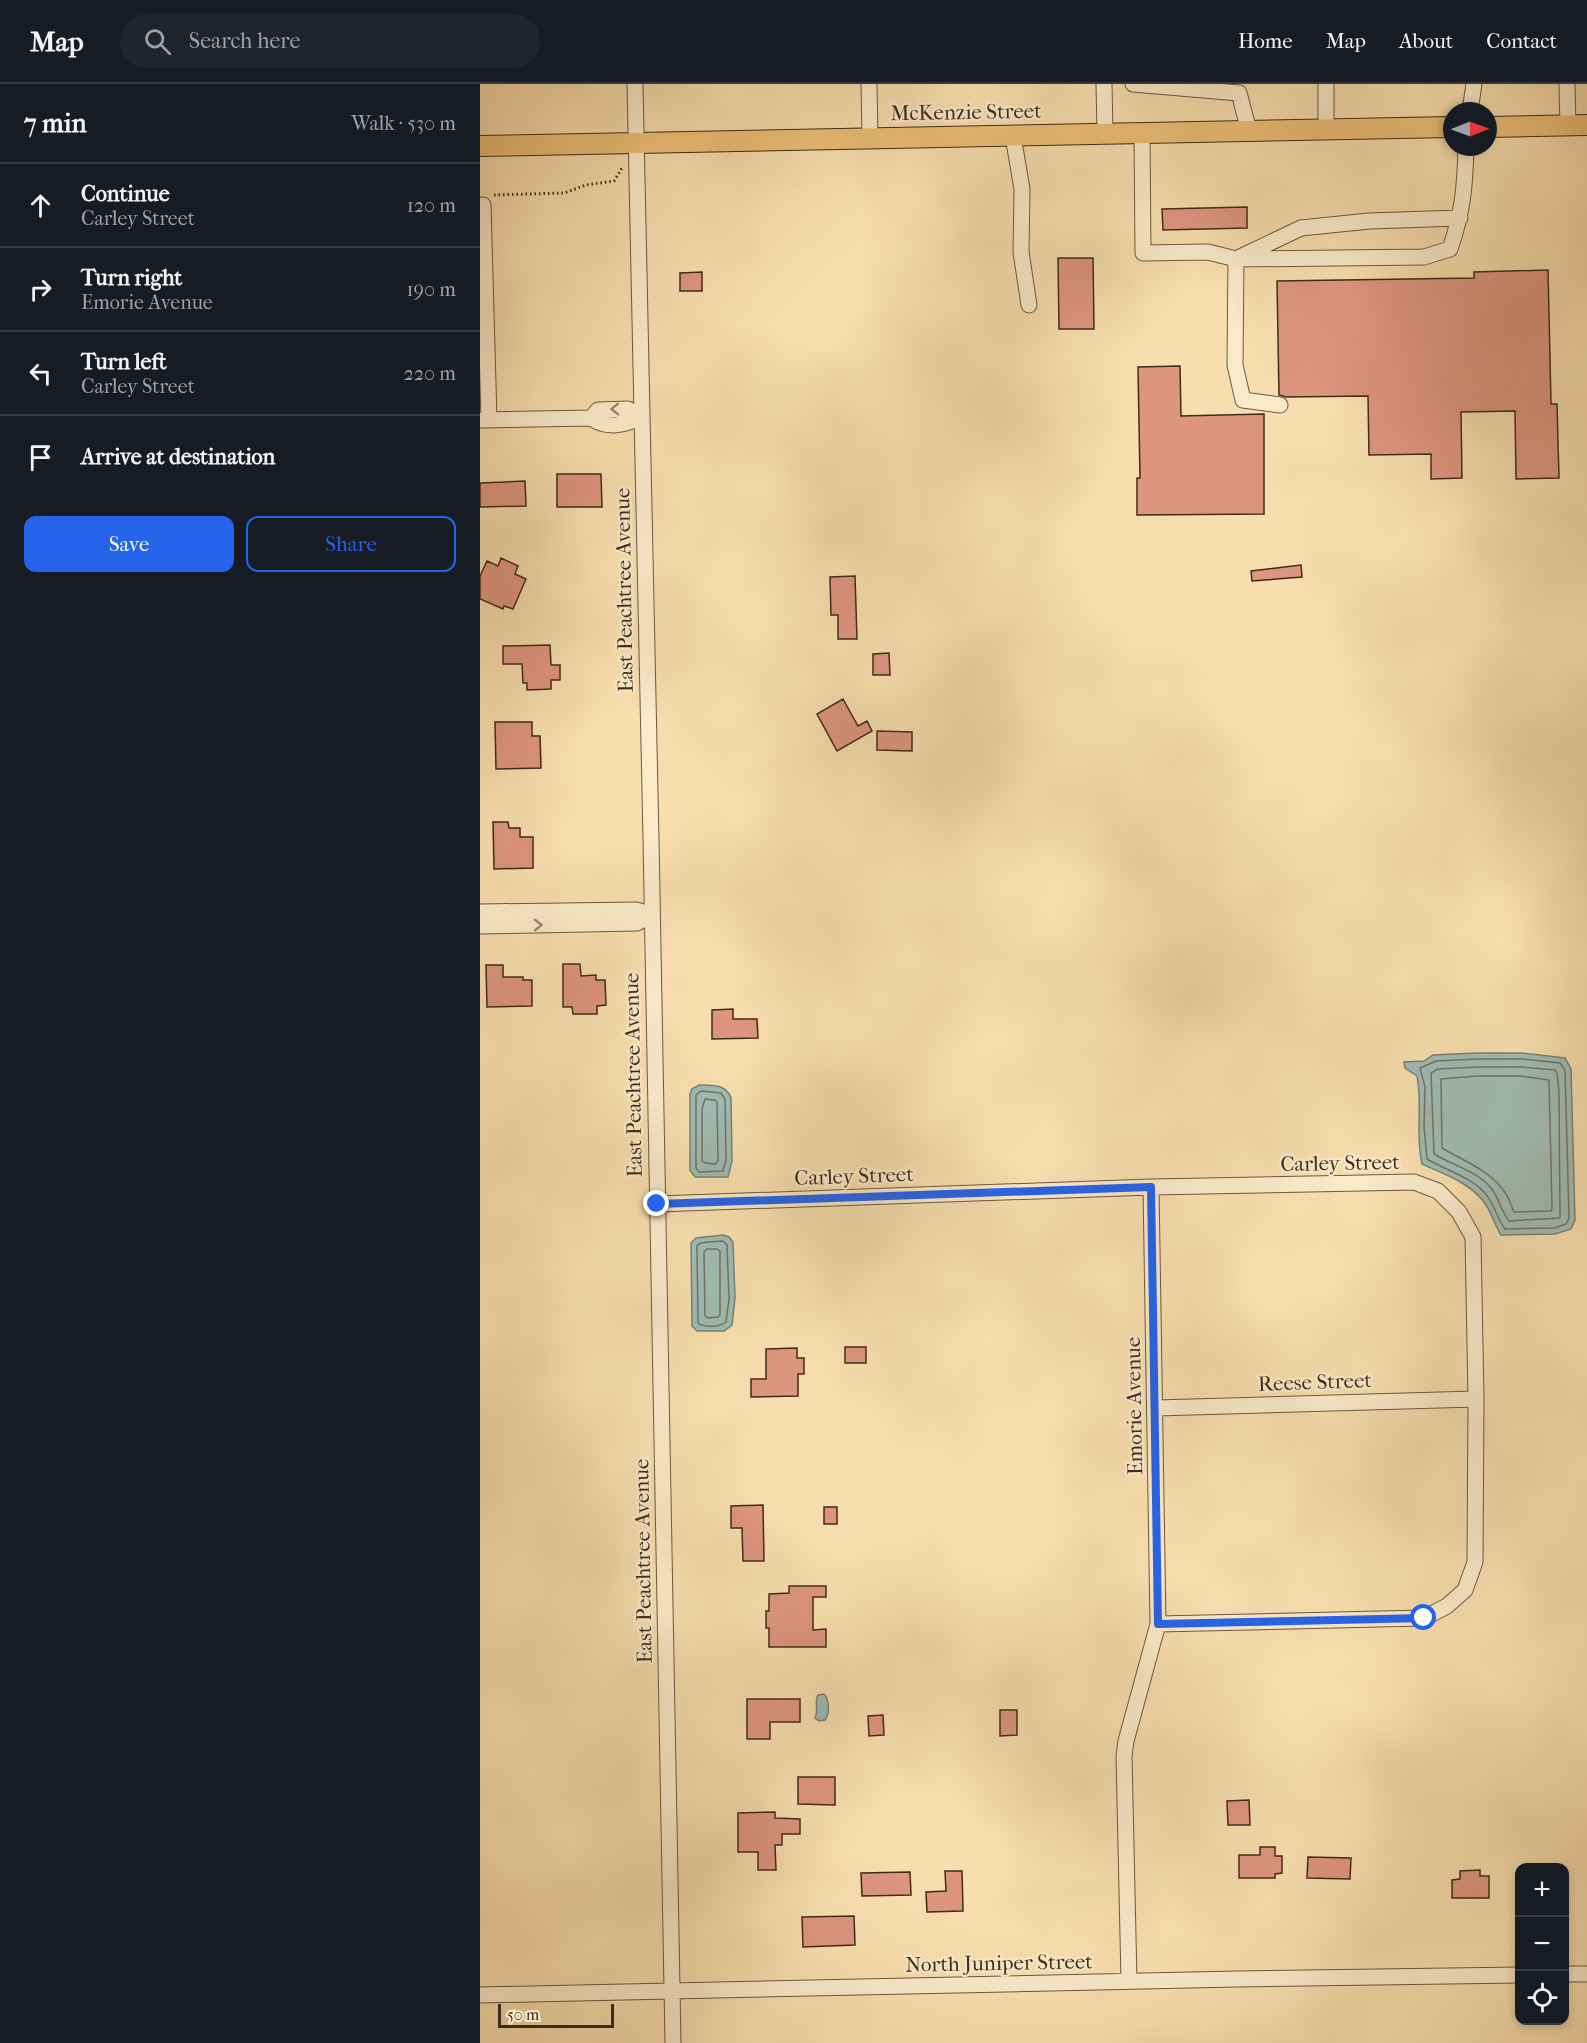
<!DOCTYPE html>
<html lang="en">
<head>
<meta charset="utf-8">
<style>
  :root { --surface:#171b24; --page:#20242c; --text:#f1f3f6; --muted:#9ea1a6; --line:#363941; --accent:#2563eb }
  body { margin:0; font-family:"IM FELL French Canon",serif; background:var(--page); color:var(--text) }
  .controls { position:absolute; right:18px; bottom:18px; display:grid; overflow:hidden; border-radius:12px; box-shadow:0 3px 9px #0003 }
  .controls button { width:54px; height:54px; display:grid; place-items:center; padding:0; border:0; border-bottom:2px solid var(--line); background:var(--surface); color:var(--text); font:30px sans-serif }
  .compass { position:absolute; left:963px; top:18px; width:54px; height:54px; border-radius:50%; background:var(--surface); box-shadow:0 3px 9px #0003; rotate:89deg }
  .scale { position:absolute; left:18px; bottom:15px; width:116px; box-sizing:border-box; padding-left:6px; border:3px solid #3f2b18; border-top:0; font-size:16px; line-height:21px; white-space:nowrap; color:#3f2b18; -webkit-text-stroke:4px #faeaca; paint-order:stroke }
  .stop { position:absolute; width:18px; height:18px; margin:-14px; border:4px solid #2563eb; border-radius:50%; background:#fff }
  .stop.end { background:#2563eb; border-color:#fff; box-shadow:0 2px 6px #0008 }
  .list { margin:0; padding:0; list-style:none }
  h2 { display:flex; justify-content:space-between; align-items:center; height:78px; margin:0; padding:0 24px; font-size:26px }
  h2 small { font-size:20px; font-weight:400; color:var(--muted) }
  .list li { display:grid; grid-template-columns:39px 1fr auto; gap:18px; align-items:center; box-sizing:border-box; height:84px; padding:0 24px; border-top:2px solid var(--line) }
  .list b { display:block; font-size:22px; white-space:nowrap }
  .list p { margin:0; font-size:20px; white-space:nowrap; color:var(--muted) }
  .list em { font-size:20px; font-style:normal; color:var(--muted) }
  .actions { display:flex; gap:12px; padding:18px 24px }
  .actions a { flex:1; padding:14px 0; border:2px solid var(--accent); border-radius:12px; text-align:center; font-size:21px; color:var(--accent) }
  .actions .main { background:var(--accent); color:#fff }
  .icon { flex:none; width:33px; height:33px; fill:none; stroke:currentColor; stroke-width:2; stroke-linecap:round; stroke-linejoin:round }
  .map { position:relative; flex:none; width:1107px; height:1959px; overflow:hidden }
  header { display:flex; align-items:center; gap:36px; box-sizing:border-box; height:84px; padding:0 30px; background:var(--surface); border-bottom:2px solid var(--line) }
  header strong { font-size:28px }
  nav { display:flex; gap:33px; margin-inline-start:auto; font-size:21px }
  .search { width:420px; height:54px; background:var(--page); display:flex; align-items:center; gap:15px; box-sizing:border-box; padding:0 21px; border-radius:33px; color:var(--muted); font-size:22px }
  main { display:flex }
  aside { flex:1; background:var(--surface) }
  .map>svg:first-child { display:block }
  .water { fill:#a0bbb3; stroke:#798175; stroke-width:1.5 }
  .lines { fill:none; stroke-linecap:round; stroke-linejoin:round }
  .shore { stroke:#707366; stroke-width:1.5 }
  .building { fill:#dd9580; stroke:#3f2b18; stroke-width:1.5 }
  .minor-casing { stroke:#6d583e; stroke-width:17 }
  .major-casing { stroke:#3f2b18; stroke-width:22 }
  .path { stroke:#3f2b18; stroke-width:3; stroke-dasharray:1.5 3; stroke-linecap:butt }
  .minor { stroke:#faeaca; stroke-width:15 }
  .major { stroke:#ecbf77; stroke-width:20 }
  .oneway { stroke:#9c8a71 }
  .route { stroke:#2563eb; stroke-width:8 }
  .labels { text-anchor:middle; stroke-width:4.5; stroke-linejoin:round; paint-order:stroke }
  .street-label { font-size:21px; fill:#3f2b18; stroke:#faeaca }
</style>
</head>
<body>
<header>
<strong>Map</strong>
<div class="search"><svg class="icon" aria-label="search" viewBox="0 0 24 24"><circle cx="10" cy="10" r="6"/><path d="M15 15l6 6"/></svg>Search here</div>
<nav><a>Home</a><a>Map</a><a>About</a><a>Contact</a></nav>
</header>
<main>
<aside>
<h2>7 min<small>Walk · 530 m</small></h2>
<ul class="list">
<li><svg class="icon" aria-label="ahead" viewBox="0 0 24 24"><path d="M12 20V5M6 11l6-6 6 6"/></svg><div><b>Continue</b><p>Carley Street</p></div><em>120 m</em></li>
<li><svg class="icon" aria-label="right" viewBox="0 0 24 24"><path d="M7 20v-9h11M14 6l5 5-5 5"/></svg><div><b>Turn right</b><p>Emorie Avenue</p></div><em>190 m</em></li>
<li><svg class="icon" aria-label="left" viewBox="0 0 24 24"><path d="M17 20v-9H6M10 6l-5 5 5 5"/></svg><div><b>Turn left</b><p>Carley Street</p></div><em>220 m</em></li>
<li><svg class="icon" aria-label="arrive" viewBox="0 0 24 24"><path d="M6 21V4h12l-3 4 3 4H6"/></svg><div><b>Arrive at destination</b></div></li>
</ul>
<div class="actions"><a class="main">Save</a><a>Share</a></div>
</aside>
<div class="map">
<svg width="1107" height="1959" viewBox="0 0 1107 1959">
  <rect width="100%" height="100%" fill="#f8deae"/>
  <filter id="stains"><feTurbulence type="fractalNoise" baseFrequency=".00333" numOctaves="4"/><feColorMatrix values="0 0 0 0 .2 0 0 0 0 .09 0 0 0 0 .02 0 0 0 .5 -.17"/></filter>
  <radialGradient id="worn" r=".72"><stop offset=".6" stop-color="#630" stop-opacity="0"/><stop offset="1" stop-color="#630" stop-opacity=".3"/></radialGradient>
  <path class="water" d="M998,969h43l44,5 6,11 4,151 -4,9 -16,5 -54,1c-6,-9 -9,-21 -15,-30 -13,-21 -42,-31 -64,-41 -7,-29 1,-59 -5,-88l-12,-8 -1,-6 20,-1 9,-6z
    M219,1001c13,0 27,-1 32,13l1,63 -4,16h-33l-5,-7v-76l2,-5z
    M243,1151l6,2 4,5 2,56 -3,27 -8,6h-27l-5,-5 -1,-83 5,-5z
    M344,1610c5,5 6,20 1,26l-6,1 -4,-3c4,-8 -1,-17 3,-23z"/>
  <g class="lines">
    <path class="shore" d="M998,975h43l39,4 5,7 4,148 -3,6 -11,4 -50,1c-9,-12 -11,-27 -21,-37 -15,-16 -39,-22 -57,-33l-3,-32 1,-40 -5,-19 16,-7z
      M998,983h43l34,3 2,3 2,19 1,126 -51,3c-8,-10 -10,-23 -18,-33 -14,-17 -39,-23 -57,-34l-3,-81 7,-4z
      M998,992h42l29,4 3,128 -1,3 -37,1c-3,-6 -4,-12 -8,-18 -15,-24 -41,-32 -64,-46l-1,-69z
      M221,1007l20,2 4,6 1,61 -3,11 -24,1 -3,-4v-73z
      M225,1015l10,1 2,2 1,58 -2,4 -11,-1 -3,-2v-52z
      M229,1158l14,-1 4,4 2,54 -3,23c-6,5 -22,6 -28,1l-1,-77 3,-3z
      M227,1165h10l3,2v64l-2,2 -10,1 -3,-2 -1,-64z"/>
  </g>
  <path class="building" d="M767,123v21l-84,2 -1,-21z
    M578,174h35l1,71h-35z
    M1068,186l3,134h6l2,74 -43,1 -1,-68 -54,1 1,66 -31,1v-25l-62,1 -1,-59 -82,1 -7,-2 -2,-114 197,-3v-6z
    M222,188v19h-22v-18z
    M700,282l1,50 83,-2v100l-127,1v-37h3l-2,-111z
    M77,390h44l1,33h-45z
    M45,397l1,25 -46,1v-24z
    M21,474l17,8 -3,8 11,5 -13,30 -9,-3 -1,3 -23,-10v-23l7,-15 11,5z
    M821,481l1,12 -50,4 -1,-10z
    M375,492l2,63h-19v-24h-7l-1,-38z
    M70,561l1,20h9v15h-9v9l-24,1v-7h-4l-1,-19h-19v-18z
    M409,569l1,22h-17v-21z
    M363,615l15,27 9,-5 5,10 -35,20 -20,-37z
    M15,638h37v14h8l1,32 -45,1z
    M397,647l35,1v19l-35,-1z
    M13,738h15l1,6h11v9h13v31l-39,1z
    M83,880h17l1,12 15,-1v5h9l1,25 -9,1v8h-24l-1,-7h-9z
    M6,881h17v12h20v3h9v26l-45,1z
    M253,925v10h24l1,19 -46,1v-29z
    M365,1263h21v16h-21z
    M317,1264v10h7v16h-6v22l-47,1v-18h15v-30z
    M283,1421l1,56h-21l-1,-33h-11v-22z
    M344,1423h13v17h-13z
    M309,1502h37v11h-13v33l13,-1v18h-57v-19h-3v-17h3v-17l20,-1z
    M267,1615h53v23h-30v17h-23z
    M520,1626h17v25l-17,1z
    M403,1631l1,20 -15,1 -1,-20z
    M318,1693h37v28l-37,-1z
    M769,1716l1,25h-22l-1,-24z
    M295,1728v6l25,1v15h-18v11h-7l1,25h-18v-18h-20v-39z
    M780,1763h15v9h7v17l-7,1v4h-36v-23h21z
    M828,1773l43,1 -1,21 -43,-1z
    M1000,1786v6h9v22h-37v-18l8,-1v-8z
    M465,1787h17l1,40 -36,1 -1,-20 20,-1z
    M430,1788l1,23 -49,1 -1,-23z
    M374,1832l1,29 -52,2 -1,-30z"/>
  <g class="lines">
    <g class="minor-casing">
      <path id="minor" d="M155,0l16,755 22,1204
        M389,0l1,54
        M624,0l1,50
        M653,0l106,9 10,38
        M846,0v45
        M1087,0l1,42
        M990,27l4,-27
        M662,50l1,119 65,-1 28,7 188,-2 26,-8c13,-38 15,-63 16,-102
        M533,52l9,53 -1,63 8,53
        M3,121l6,215
        M800,321l-37,-5 -8,-35 1,-106 65,-31 68,-7 91,-3
        M0,336l111,-2c15,11 35,8 50,-2l-13,-7 -30,1 -7,8
        M0,828l157,-2 15,5
        M0,842l157,-3 15,-8
        M177,1120l494,-17 263,-5 24,9 21,21 14,25 3,162 -1,163 -10,28 -18,16 -23,12 -266,6
        M676,1324l320,-9
        M1084,1890h23
        M649,1897l-5,-225 2,-15 32,-117 -7,-437
        M0,1911l757,-16 283,-4"/>
    </g>
    <g class="major-casing">
      <path id="major" d="M1008,43l99,-2
        M0,62l972,-19"/>
    </g>
    <path class="path" d="M14,111l70,-2 22,-8 28,-4 8,-13"/>
    <use href="#minor" class="minor"/>
    <use href="#major" class="major"/>
  </g>
  <defs><path id="oneway-chevron" d="M-2-3.5L2.5 0L-2 3.5" fill="none" stroke-width="1.6" stroke-linecap="round" stroke-linejoin="round" transform="scale(1.5)"/></defs>
  <g class="oneway">
    <use href="#oneway-chevron" transform="translate(135 325) rotate(179)"/>
    <use href="#oneway-chevron" transform="translate(58 841) rotate(-1)"/>
  </g>
  <g class="lines">
    <path class="route" d="M177,1120l494,-17 7,437 266,-6"/>
  </g>
  <g class="labels">
    <g class="street-label">
      <text transform="translate(486 28) rotate(-1)" y="7">McKenzie Street</text>
      <text transform="translate(144 506) rotate(-91)" y="7">East Peachtree Avenue</text>
      <text transform="translate(153 991) rotate(-91)" y="7">East Peachtree Avenue</text>
      <text transform="translate(860 1079) rotate(-1)" y="7">Carley Street</text>
      <text transform="translate(374 1092) rotate(-2)" y="7">Carley Street</text>
      <text transform="translate(835 1298) rotate(-2)" y="7">Reese Street</text>
      <text transform="translate(654 1322) rotate(-91)" y="7">Emorie Avenue</text>
      <text transform="translate(163 1477) rotate(-91)" y="7">East Peachtree Avenue</text>
      <text transform="translate(519 1879) rotate(-1)" y="7">North Juniper Street</text>
    </g>
  </g>
  <rect width="100%" height="100%" filter="url(#stains)"/>
  <rect width="100%" height="100%" fill="url(#worn)"/>
</svg>
<div class="controls">
<button>+</button>
<button>−</button>
<button><svg class="icon" aria-label="locate" viewBox="0 0 24 24"><circle cx="12" cy="12" r="6"/><path d="M12 2v4M12 18v4M2 12h4M18 12h4"/></svg></button>
</div>
<svg class="compass" viewBox="-18 -18 36 36"><path d="M0-13l5 13h-10z" fill="#e53935"/><path d="M0 13l5-13h-10z" fill="#9ea1a6"/></svg>
<div class="scale">50 m</div>
<div class="stop" style="left:944px;top:1534px"></div>
<div class="stop end" style="left:177px;top:1120px"></div>
</div>
</main>
</body>
</html>
